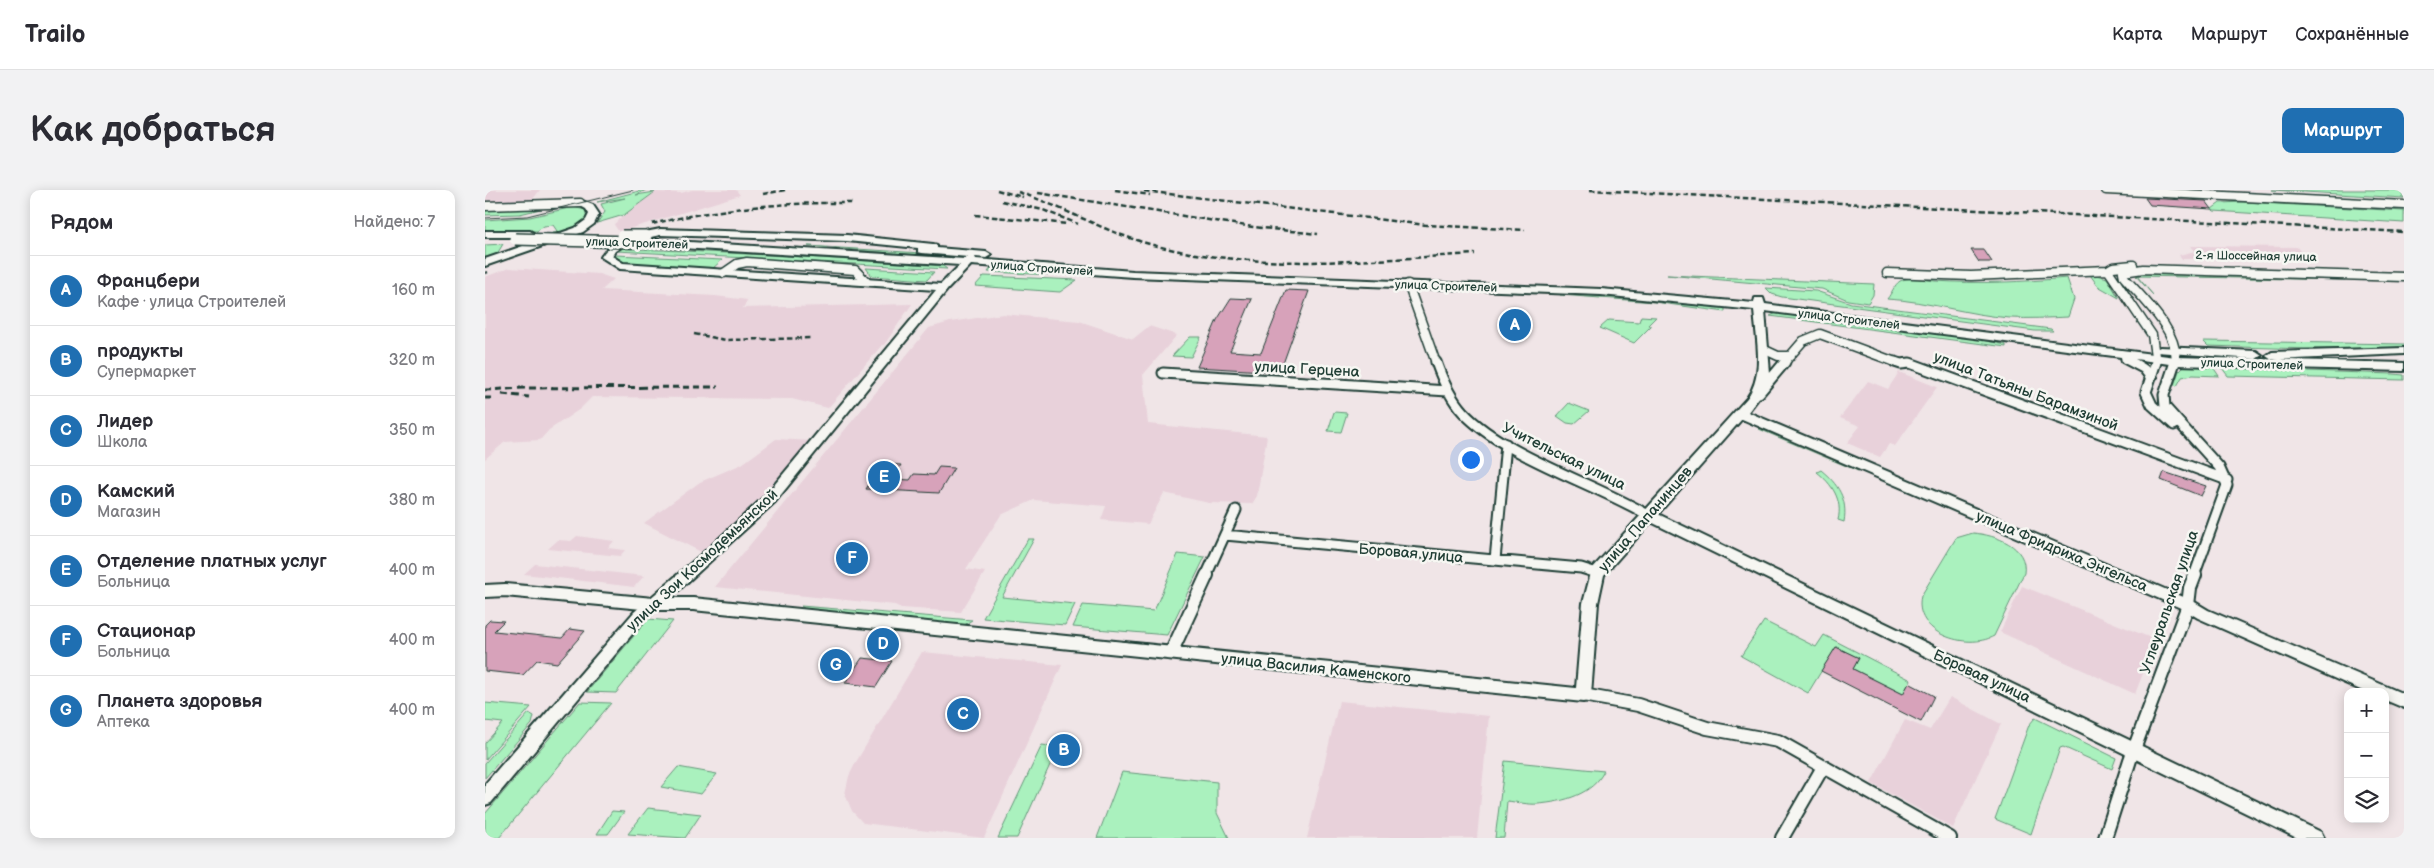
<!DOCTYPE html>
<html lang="ru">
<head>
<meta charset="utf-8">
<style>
  :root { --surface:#fff; --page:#f2f2f3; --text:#2b2b33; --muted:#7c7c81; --line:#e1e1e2; --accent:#1f6fb2 }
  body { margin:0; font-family:"Balsamiq Sans",sans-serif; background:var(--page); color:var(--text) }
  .controls { position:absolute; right:15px; bottom:15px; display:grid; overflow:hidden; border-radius:10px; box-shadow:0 2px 12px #0003 }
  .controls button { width:45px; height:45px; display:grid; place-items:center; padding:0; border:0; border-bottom:1px solid var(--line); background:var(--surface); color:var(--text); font:25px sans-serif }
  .you { position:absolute; left:985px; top:269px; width:18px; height:18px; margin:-12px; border:4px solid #fff; border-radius:50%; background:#1a73e8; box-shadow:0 0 0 8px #1a73e833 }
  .badge { display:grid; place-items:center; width:32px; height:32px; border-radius:50%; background:var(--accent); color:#fff; font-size:16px; font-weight:700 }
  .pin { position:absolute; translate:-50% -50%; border:2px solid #fff; box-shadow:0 1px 5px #0006 }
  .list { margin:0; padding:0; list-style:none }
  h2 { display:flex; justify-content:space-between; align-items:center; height:65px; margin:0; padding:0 20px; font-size:21px }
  h2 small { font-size:16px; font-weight:400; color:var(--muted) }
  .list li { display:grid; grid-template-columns:32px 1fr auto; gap:15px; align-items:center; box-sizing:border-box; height:70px; padding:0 20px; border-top:1px solid var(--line) }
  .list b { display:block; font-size:19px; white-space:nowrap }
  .list p { margin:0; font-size:16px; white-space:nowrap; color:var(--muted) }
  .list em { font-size:16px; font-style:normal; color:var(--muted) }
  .icon { flex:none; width:28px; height:28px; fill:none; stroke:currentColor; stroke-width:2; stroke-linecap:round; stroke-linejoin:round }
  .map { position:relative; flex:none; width:1919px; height:648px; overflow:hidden; border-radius:10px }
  header { display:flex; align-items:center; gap:30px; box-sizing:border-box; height:70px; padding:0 25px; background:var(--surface); border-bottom:1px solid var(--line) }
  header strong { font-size:24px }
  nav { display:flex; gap:28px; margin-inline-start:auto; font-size:18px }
  .intro { display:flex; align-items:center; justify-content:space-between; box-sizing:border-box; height:120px; padding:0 30px }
  h1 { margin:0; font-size:35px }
  .button { padding:12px 22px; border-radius:10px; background:var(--accent); color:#fff; font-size:18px; font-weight:700 }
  main { display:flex; gap:30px; padding:0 30px }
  aside { flex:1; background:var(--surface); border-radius:10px; box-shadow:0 2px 12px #0003 }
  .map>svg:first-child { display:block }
  .built { fill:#e8d1da }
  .green { fill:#aaf1be; stroke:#649779 }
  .building { fill:#d7a2ba; stroke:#1f3d34 }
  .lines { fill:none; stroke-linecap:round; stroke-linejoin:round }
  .street-far2-casing { stroke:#1f3d34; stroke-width:11 }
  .street-far1-casing { stroke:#1f3d34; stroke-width:13 }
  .street-casing { stroke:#1f3d34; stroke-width:16 }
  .secondary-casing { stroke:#1f3d34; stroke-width:4 }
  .street-far2 { stroke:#f6f6f2; stroke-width:8 }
  .street-far1 { stroke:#f6f6f2; stroke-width:9 }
  .street { stroke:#f6f6f2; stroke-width:12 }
  .secondary { fill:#f6f6f2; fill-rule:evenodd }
  .tram { stroke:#1f3d34; stroke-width:1 }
  .rail-far1 { stroke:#1f3d34; stroke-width:2.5; stroke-dasharray:5.5 3; stroke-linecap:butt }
  .rail { stroke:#1f3d34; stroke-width:3; stroke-dasharray:7 4; stroke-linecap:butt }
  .secondary-bridge-casing { stroke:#1f3d34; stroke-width:14; stroke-linecap:butt }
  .secondary-bridge { stroke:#f6f6f2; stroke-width:11 }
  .labels { text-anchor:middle; stroke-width:5; stroke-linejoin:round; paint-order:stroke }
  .far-street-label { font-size:12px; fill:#1f3d34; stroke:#f6f6f2 }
  .street-label { font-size:15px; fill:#1f3d34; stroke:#f6f6f2 }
</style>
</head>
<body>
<header>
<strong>Trailo</strong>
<nav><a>Карта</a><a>Маршрут</a><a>Сохранённые</a></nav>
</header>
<div class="intro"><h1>Как добраться</h1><a class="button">Маршрут</a></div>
<main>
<aside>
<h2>Рядом<small>Найдено: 7</small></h2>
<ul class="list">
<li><span class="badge">A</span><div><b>Францбери</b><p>Кафе · улица Строителей</p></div><em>160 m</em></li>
<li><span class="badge">B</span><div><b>продукты</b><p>Супермаркет</p></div><em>320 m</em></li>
<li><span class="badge">C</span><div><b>Лидер</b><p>Школа</p></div><em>350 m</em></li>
<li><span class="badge">D</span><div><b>Камский</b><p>Магазин</p></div><em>380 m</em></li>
<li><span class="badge">E</span><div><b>Отделение платных услуг</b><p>Больница</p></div><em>400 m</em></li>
<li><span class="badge">F</span><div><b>Стационар</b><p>Больница</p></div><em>400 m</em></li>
<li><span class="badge">G</span><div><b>Планета здоровья</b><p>Аптека</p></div><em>400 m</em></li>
</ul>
</aside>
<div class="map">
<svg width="1919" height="648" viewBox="0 0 1919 648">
  <rect width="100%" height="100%" fill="#f0e5e7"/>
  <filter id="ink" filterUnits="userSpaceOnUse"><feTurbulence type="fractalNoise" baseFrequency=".02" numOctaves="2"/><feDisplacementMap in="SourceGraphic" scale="10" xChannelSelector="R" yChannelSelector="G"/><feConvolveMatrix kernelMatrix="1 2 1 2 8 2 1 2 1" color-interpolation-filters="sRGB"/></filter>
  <g filter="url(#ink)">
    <path class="built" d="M0,0h55l-7,9 -48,3z
      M207,0h44l4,5 -121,37 -4,-6 -1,-2 8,-7 33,-25 26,1z
      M1706,56l106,1 8,12h-123l-3,-4 16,-4z
      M24,78l90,6 15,5 -12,11 113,6 33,4 -5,8 169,-4 -28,41h-2l-54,63 -36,-9 -200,-2 -12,12 -31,21 -9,10 -35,2 -20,17v-182z
      M518,124l76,7 54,18 16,-13 28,9 -34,40 5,49 119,12 -10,60 -5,8 -43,-1 -45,-10 -16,31 -47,-4 5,-14 -72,-6 -33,15 -35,54 19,3 -24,40 -60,-4 -6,-3 -180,-18 214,-259 21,-6z
      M1414,182l38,15 -42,59 -6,-2 -9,13 -33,-14 13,-17 -20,-8 28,-37 20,8z
      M291,249l37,2 -59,66 -49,47 -61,-31 56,-41 42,-18z
      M92,346l37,5 -6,7 17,2 -5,6 -72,-7 10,-9 13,1z
      M50,374l109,12 -10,11 -110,-13z
      M1537,396l134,54 -21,54 -135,-62z
      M437,462l140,13 -78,173 -121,-15 -11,-12 -7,-17 4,-18 7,-14z
      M1465,507l51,27 -48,104 -82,-45 34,-63 25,10z
      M854,511l150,15 -12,122h-170z"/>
    <path class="green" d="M158,0h3l-10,5 19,-3 -31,23 -27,8 8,-11 -4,-8 24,-6 -28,4z
      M1786,0h133l-2,5 2,3z
      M1758,12l161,9v12l-190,-12 -2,-2 8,-6z
      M72,15l-37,9 -35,1v-7z
      M88,17l12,3 2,8 -14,12 -88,31v-16l18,-1 -6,10 32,-9 28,-14 -4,-6 -9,1 -7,5h-52v-11l45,-3z
      M136,56h6l-2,3c106,3 212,10 318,17l4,3 -330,-18z
      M323,56l146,9 -3,3z
      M130,65l107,5 -10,9 -87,-6 -6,-1z
      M507,77l59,4h4l-2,4 -65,-3z
      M381,78l68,4 -7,8 -55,-4z
      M1603,82l19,6 12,20 -21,-12z
      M1659,84l198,5 3,1 -208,-4 16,19 -17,-19z
      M1182,85l207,9 -1,11 -5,8 -20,-3 -26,-11z
      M499,86l93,4 -17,12 -85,-6z
      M1582,88l7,21 -6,18c-20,1 -39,2 -58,1 -42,-3 -82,-17 -123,-19 5,-6 7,-14 13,-18 10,-5 25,-1 35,0 43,3 88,1 132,-3z
      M1281,98l50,3 35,12 200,26 2,2h-18l-253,-34 -10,-3z
      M1080,103l160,14v5l-71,-10 -94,-7z
      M1294,122l189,25 38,8v2l-236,-31z
      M1156,126l15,1 -8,8 3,1 -17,17 -34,-15 9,-8 30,2z
      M705,147h11l-10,20 -19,-1z
      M1718,151l201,3v3c-65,4 -131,1 -196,-1z
      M1699,176l29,1 6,9 -26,-1 -11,2 -5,9 -3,-1 5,-14z
      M1737,178l171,6 11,1v5l-176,-4z
      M1084,213l20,8 -15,13 -7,-1 -10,-7z
      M849,222l13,1 -6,19 -13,-1z
      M1276,237l95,41 2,3 -99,-42z
      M1336,280c17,14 27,29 23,52l-6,-2c5,-20 -6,-36 -21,-48z
      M1488,343c23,2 55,13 51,40l-30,63c-27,15 -82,-3 -73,-40l35,-58z
      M543,349h6l-32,58 73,7 -10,21 -82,-7z
      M693,364l27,3 -38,78 -94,-8 10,-22 71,6z
      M316,416l171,14 -11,7 -152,-15z
      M163,429l25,2 -57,72 -29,-1z
      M1279,431l52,26 8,-12 87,45 -8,14 -50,-25 6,-11 -23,-11 -28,46 -67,-37z
      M95,512l31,1 -112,135h-14v-24z
      M0,513l46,4 -46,53v-17l18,-20 -18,-2z
      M44,523l5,3 -2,8 -47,54v-15z
      M1550,528l81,40 -4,11 -49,-22 -3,1 -29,86 -36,-15 34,-94z
      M557,555l16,2 -41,91h-19z
      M1020,571l99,10c-11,23 -40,31 -66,33 -9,1 -21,-2 -31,-3l-3,37h-9z
      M193,577l39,7 -16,20 -40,-7z
      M637,582l95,10v31l12,25h-132z
      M163,618l53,6 -16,24 -57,-4z
      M127,621l12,1 -16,22h-11z"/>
    <path class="building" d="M1660,8l61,3 6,8 -62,-4z
      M1486,60h13l8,12h-13z
      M801,100l23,1 -29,81 -83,-5 20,-47 14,-22 21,1 -22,52 31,2z
      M397,274l19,1 -9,14 18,1 4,-6 20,1 5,-8 15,1 -15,25 -73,-4z
      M1679,282l42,14 -5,10 -40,-16z
      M5,430l14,1 -10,10 68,7 8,-9 15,2 -28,32 -20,-3 -14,15 -38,-4v-46z
      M1351,457l23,11 -6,11 50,25 6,-11 25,13 -13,26 -100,-51z
      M377,468l30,3 -16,26 -31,-4z"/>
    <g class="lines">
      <g class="street-far2-casing">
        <path id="street-far2" d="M1621,0l298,15
          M0,16l95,-3
          M1623,80l44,65 4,28
          M239,83l13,-9 10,-2 108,8 11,11
          M1402,83l84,3 137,-6 5,-3 20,-2
          M923,94l28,79
          M1278,159l15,7h13
          M1299,173l19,-22 17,-7 78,29
          M1690,173c6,-30 -33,-65 -51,-86l-1,-5 20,-3 261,8"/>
      </g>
      <g class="street-far1-casing">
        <path id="street-far1" d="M951,172c6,17 14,36 27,50 41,44 131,71 185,103
          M1410,172l6,2 9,-1 317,117
          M1671,172l-10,30 6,13 22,20
          M1690,172l-11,33 1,12 54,60 8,18 -33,91
          M678,183l285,18
          M1274,203l26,-31
          M740,345l356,33 16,5
          M1010,370l11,-116
          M721,386l30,-66"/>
      </g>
      <g class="street-casing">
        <path id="street" d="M0,401l20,-1 148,14
          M686,463l36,-78
          M1098,505l55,10 69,23 71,13 172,97
          M1297,648l41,-71
          M1620,648l25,-78 58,-155 2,-17 5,-13"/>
      </g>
      <g class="secondary-casing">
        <path id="secondary" d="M95,10l13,5 6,9 -5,10 -11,8 -98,34v-7l90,-31 11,-8 3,-6 -3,-5 -11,-6z
          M175,39l187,6 86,9 4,1v3l49,4 5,3 -5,3 -11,-1 1,2 157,12 468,18 153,14 1,-5h8l2,6 411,53 228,6v8l-228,-6 -41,-6c10,5 16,9 22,18l-6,4 -4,-1 -6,-8 -19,-10 -1,-5 -356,-46 5,62 -3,14 -19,25 445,189 15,9 196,84v14l-19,-8v-8h-20l-167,-74 -15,-9 -441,-190 -84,95 663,318 3,6h-27l-646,-316 -47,53 -6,28 -7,92 -2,5 -6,2 -890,-92h-37l-12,10 -153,183 -6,2v-21l149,-172 77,-66 54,-50 171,-206 -316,-21 -19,-12c13,-21 36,-23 59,-28zM175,45l187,6 71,7v4l4,1 46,4 -3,2 -323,-20zM143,53l5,2 327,20 -19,19 -318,-21 -11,-7 3,-5zM486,75l162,12 468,18 153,15c2,29 11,63 -7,88l-155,171 -9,34 -7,85 -883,-90h-23l105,-96 173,-213z
          M0,41h45l5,3 -5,3h-45z
          M1675,157l96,4 6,4 -6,4 -100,-7 -2,-2z
          M1919,158v6l-132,6 -6,-4 6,-4z"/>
      </g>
      <use href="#street-far2" class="street-far2"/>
      <use href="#street-far1" class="street-far1"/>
      <use href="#street" class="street"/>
      <use href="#secondary" class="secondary"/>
      <path class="tram" d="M0,28l42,-2 106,-26"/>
      <path class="rail-far1" d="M512,0l26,7
        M630,0l35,5
        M1105,0l814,42
        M659,1l282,34 99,5
        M533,2c46,15 88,41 135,53 104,27 216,15 322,9
        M553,3l215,34 65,7
        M278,4l22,-4
        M517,11l41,9 35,14
        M490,25l93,9
        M167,34c67,-16 133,-22 202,-21
        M0,83l3,-1
        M209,144l32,6 86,-2"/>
      <path class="rail" d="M33,198l200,-1
        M0,200l40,-2
        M17,204l27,3
        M0,208h11"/>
      <g class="secondary-bridge-casing">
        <path id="secondary-bridge" d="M137,46h24
          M30,49l118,3"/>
      </g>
      <use href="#secondary-bridge" class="secondary-bridge"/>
    </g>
  </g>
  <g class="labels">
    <g class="far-street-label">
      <text transform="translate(152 53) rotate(2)" y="4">улица Строителей</text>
      <text transform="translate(1771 66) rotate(1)" y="4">2-я Шоссейная улица</text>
      <text transform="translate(557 78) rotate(4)" y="4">улица Строителей</text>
      <text transform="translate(961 96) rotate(2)" y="4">улица Строителей</text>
      <text transform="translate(1364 129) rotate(7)" y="4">улица Строителей</text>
      <text transform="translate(1767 174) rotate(2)" y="4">улица Строителей</text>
    </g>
    <g class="street-label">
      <text transform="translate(822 179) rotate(3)" y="5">улица Герцена</text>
      <text transform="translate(1541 201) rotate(21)" y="5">улица Татьяны Барамзиной</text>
      <text transform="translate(1079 266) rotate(26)" y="5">Учительская улица</text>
      <text transform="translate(1160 329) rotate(-49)" y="5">улица Папанинцев</text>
      <text transform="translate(1577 361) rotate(23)" y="5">улица Фридриха Энгельса</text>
      <text transform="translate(926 363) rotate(5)" y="5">Боровая улица</text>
      <text transform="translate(217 370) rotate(-43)" y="5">улица Зои Космодемьянской</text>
      <text transform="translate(1684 412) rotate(-71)" y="5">Углеуральская улица</text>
      <text transform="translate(831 478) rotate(6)" y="5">улица Василия Каменского</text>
      <text transform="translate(1497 486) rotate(25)" y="5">Боровая улица</text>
    </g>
  </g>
</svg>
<div class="controls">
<button>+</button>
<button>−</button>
<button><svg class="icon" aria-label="layers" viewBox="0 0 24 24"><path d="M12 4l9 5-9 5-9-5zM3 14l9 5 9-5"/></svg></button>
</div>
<div class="you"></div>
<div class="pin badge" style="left:1030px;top:135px">A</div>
<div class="pin badge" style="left:579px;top:560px">B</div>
<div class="pin badge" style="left:478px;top:524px">C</div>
<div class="pin badge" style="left:398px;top:454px">D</div>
<div class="pin badge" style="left:399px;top:287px">E</div>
<div class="pin badge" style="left:367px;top:368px">F</div>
<div class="pin badge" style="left:351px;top:475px">G</div>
</div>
</main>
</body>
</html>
